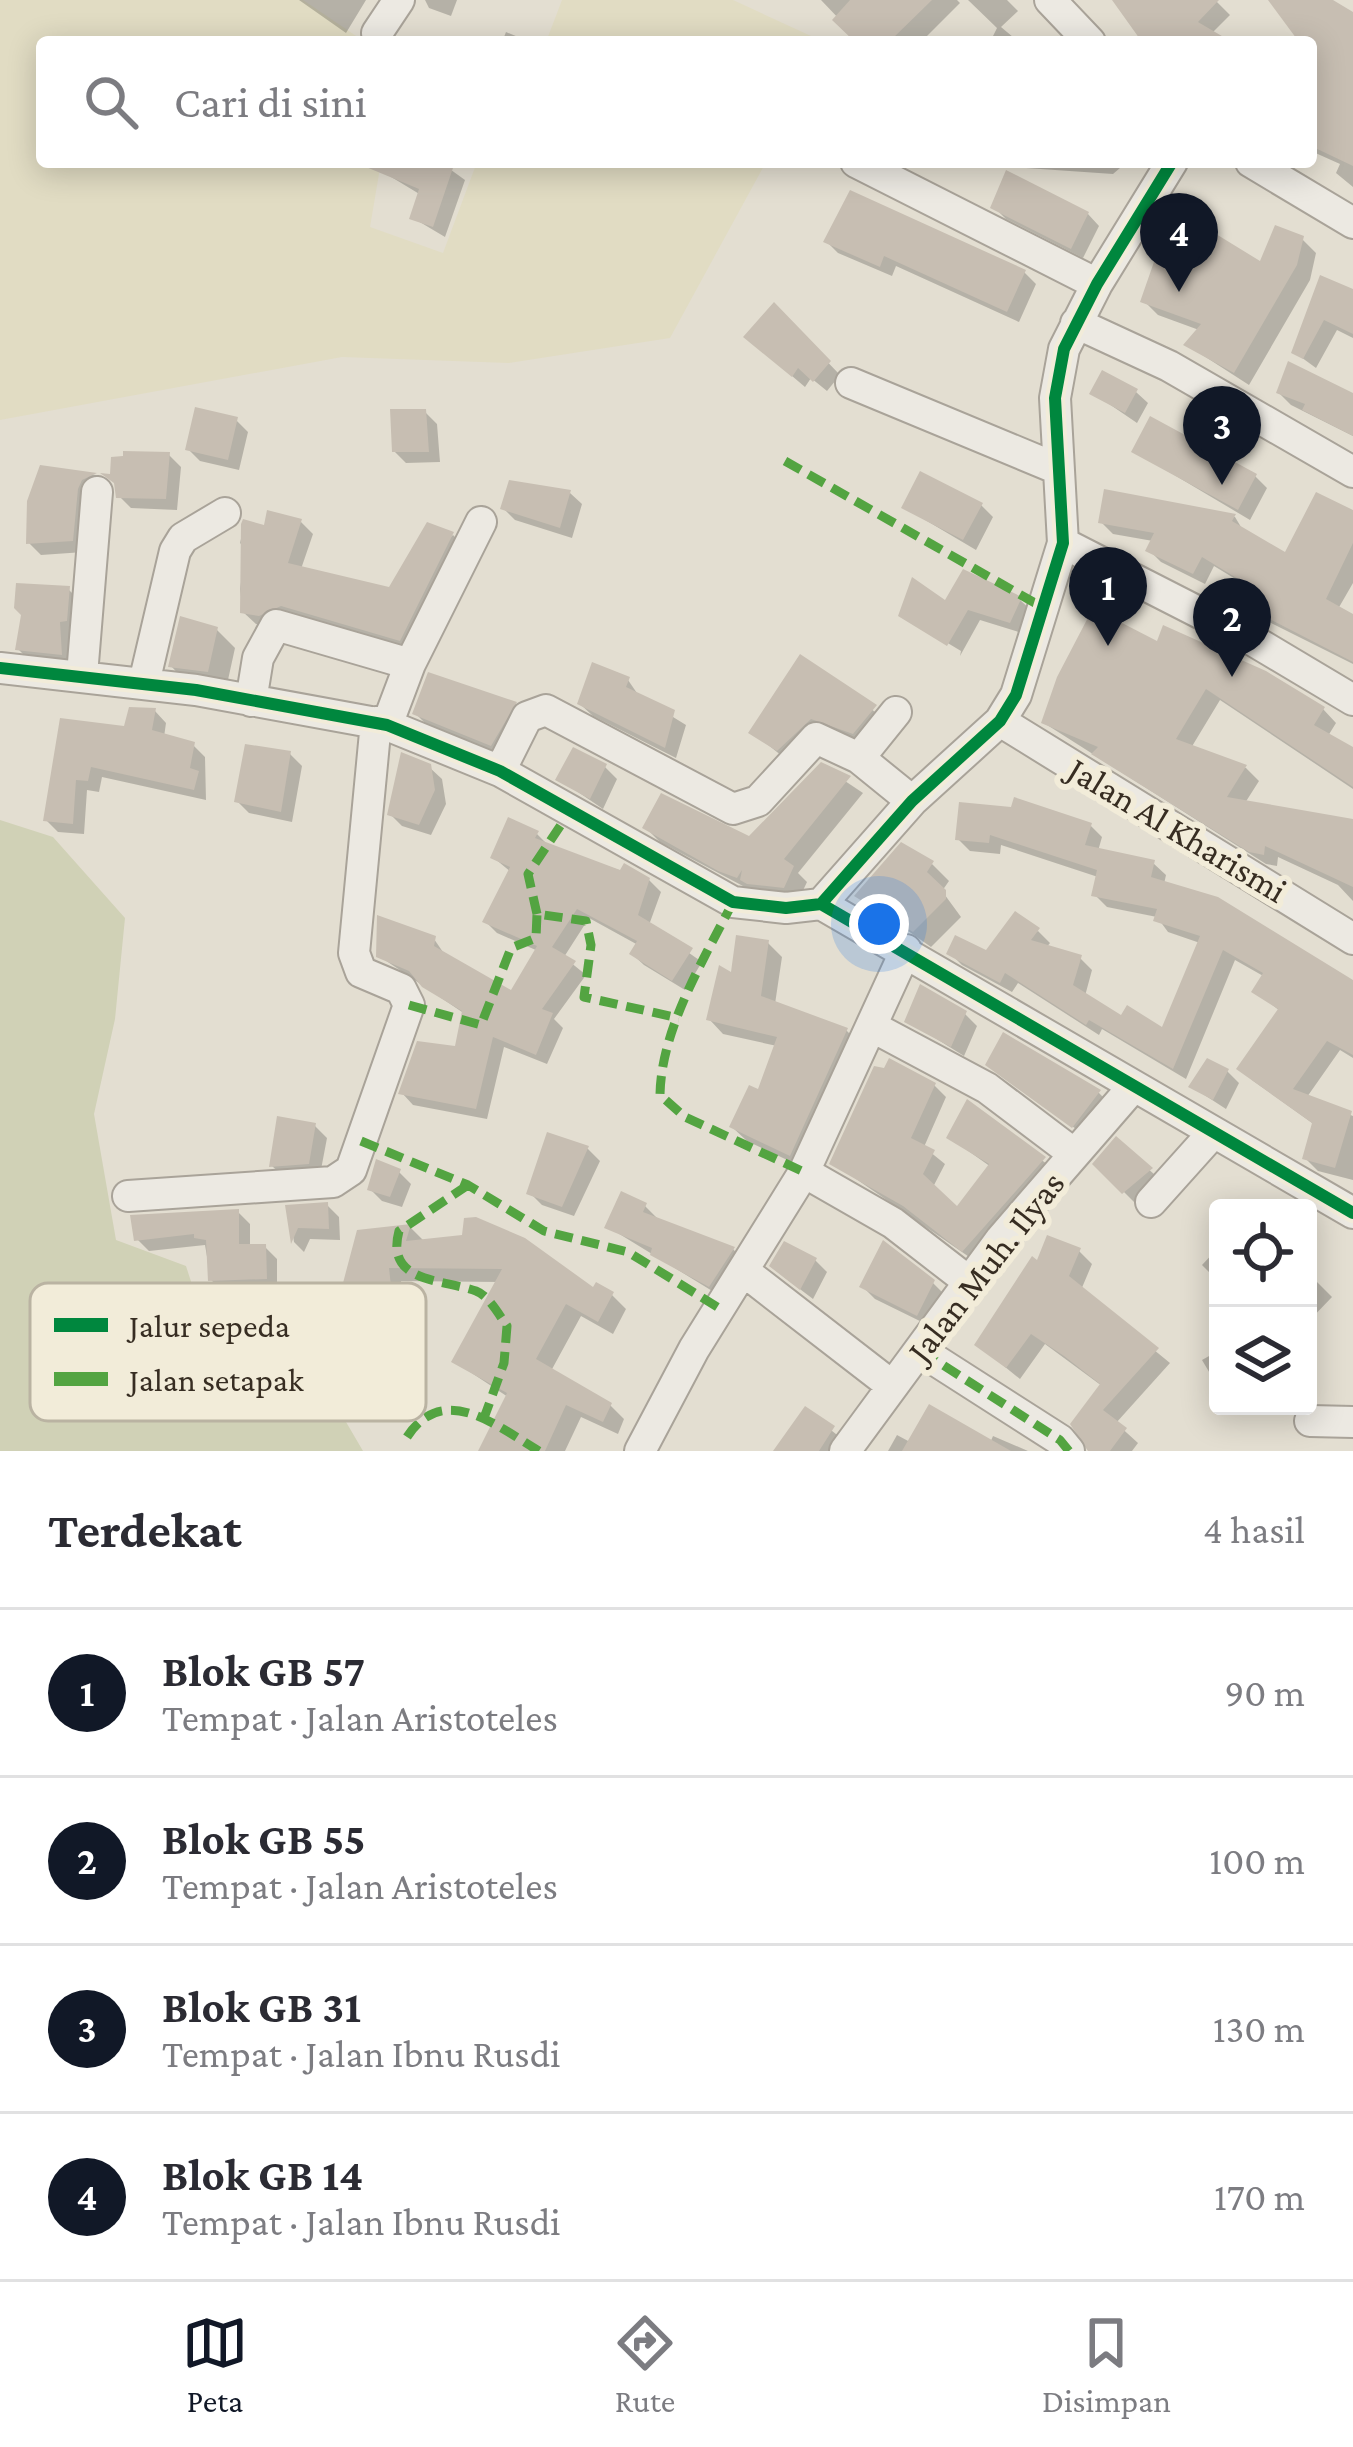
<!DOCTYPE html>
<html lang="id">
<head>
<meta charset="utf-8">
<style>
  :root { --surface:#fff; --page:#f7f7f7; --text:#2b2b33; --muted:#7c7c81; --line:#e1e1e2; --accent:#111827 }
  body { margin:0; font-family:"Crimson Pro",serif; background:var(--page); color:var(--text) }
  .controls { position:absolute; right:36px; bottom:36px; display:grid; overflow:hidden; border-radius:12px; box-shadow:0 6px 30px #0003 }
  .controls button { width:108px; height:108px; display:grid; place-items:center; padding:0; border:0; border-bottom:3px solid var(--line); background:var(--surface); color:var(--text); font:60px sans-serif }
  .you { position:absolute; left:879px; top:924px; width:42px; height:42px; margin:-30px; border:9px solid #fff; border-radius:50%; background:#1a73e8; box-shadow:0 0 0 18px #1a73e833 }
  .badge { display:grid; place-items:center; width:78px; height:78px; border-radius:50%; background:var(--accent); color:#fff; font-size:39px; font-weight:700 }
  .pin { position:absolute; translate:-50% -99px; filter:drop-shadow(0 3px 6px #0008) }
  .pin::after { content:''; position:absolute; top:63px; width:42px; height:36px; background:inherit; clip-path:polygon(0 0,100% 0,50% 100%) }
  .list { margin:0; padding:0; list-style:none }
  h2 { display:flex; justify-content:space-between; align-items:center; height:156px; margin:0; padding:0 48px; font-size:51px }
  h2 small { font-size:39px; font-weight:400; color:var(--muted) }
  .list li { display:grid; grid-template-columns:78px 1fr auto; gap:36px; align-items:center; box-sizing:border-box; height:168px; padding:0 48px; border-top:3px solid var(--line) }
  .list b { display:block; font-size:45px; white-space:nowrap }
  .list p { margin:0; font-size:39px; white-space:nowrap; color:var(--muted) }
  .list em { font-size:39px; font-style:normal; color:var(--muted) }
  .icon { flex:none; width:66px; height:66px; fill:none; stroke:currentColor; stroke-width:2; stroke-linecap:round; stroke-linejoin:round }
  .map { position:relative; flex:none; width:1353px; height:1451px; overflow:hidden }
  .search { position:absolute; background:var(--surface); box-shadow:0 6px 30px #0003; left:36px; right:36px; top:36px; height:132px; display:flex; align-items:center; gap:30px; box-sizing:border-box; padding:0 42px; border-radius:12px; color:var(--muted); font-size:45px }
  .sheet { height:828px; background:var(--surface) }
  nav { display:flex; justify-content:space-around; align-items:center; box-sizing:border-box; height:168px; border-top:3px solid var(--line); background:var(--surface); font-size:33px; color:var(--muted) }
  nav a { display:grid; justify-items:center; gap:6px }
  nav .on { color:var(--accent) }
  .map>svg:first-child { display:block }
  .farmland { fill:#e1dcc3 }
  .green { fill:#d0d1b6 }
  .shadow { fill:#0003 }
  .building { fill:#c7beb2 }
  .lines { fill:none; stroke-linecap:round; stroke-linejoin:round }
  .minor-casing { stroke:#a9a399; stroke-width:34 }
  .minor { stroke:#ece9e2; stroke-width:30 }
  .quiet { stroke:#53a441; stroke-width:9; stroke-dasharray:18 9; stroke-linecap:butt }
  .cycleway-casing { stroke:#f2ecd9; stroke-width:20 }
  .cycleway { stroke:#00873e; stroke-width:12 }
  .labels { text-anchor:middle; stroke-width:12; stroke-linejoin:round; paint-order:stroke }
  .street-label { font-size:36px; fill:#372d22; stroke:#f2ecd9 }
  .key { fill:#f2ecd9; stroke:#bab3a2; stroke-width:3 }
  .key-label { font-size:33px; fill:#372d22 }
</style>
</head>
<body>
<div class="map">
<svg width="1353" height="1451" viewBox="0 0 1353 1451">
  <rect width="100%" height="100%" fill="#e3ded1"/>
  <path class="farmland" d="M0,0h303l62,42h-323v120h339l-11,65 73,26 34,-91h289l-96,176 -161,25 -167,-6 -342,63z
    M562,0h171l91,42h-278z"/>
  <path class="green" d="M0,820l53,17 72,81 -10,101 -21,95 22,126 70,26 20,62 75,36 51,34 31,53h-363z"/>
  <path class="shadow" d="M299,0h67l-20,33z
    M425,0h32l-6,16 -22,-8z
    M821,0h136l3,3 -39,39h-60z
    M968,0h39l11,11 -17,16 18,15h-29l7,-14z
    M1115,0h100l15,15 -18,18 14,9h-80z
    M1272,0h54l27,17v170l-17,-14 4,-9 -29,-13v-109l-18,-4 4,-3z
    M506,32l24,10h-28z
    M393,162h47l25,18 -20,57 -32,-19 8,-23 -33,-20z
    M1020,162h107l-14,12 -87,-6z
    M994,207l94,7 11,12 -16,32 -77,-39z
    M1302,239l14,14 -6,27 -61,105 -62,-40 12,-15 -41,-15 -14,-14 118,-36z
    M826,241l198,31 12,12 -17,38 -123,-56 -4,10 -54,-23z
    M1322,279l31,14v45l-16,-8 -21,38 -22,-16z
    M774,306l66,69 -13,16 -16,-13 -6,9 -46,-39z
    M1136,392l12,11 -11,20 -44,-30z
    M1279,393l74,4v39l-62,-31z
    M425,412l12,12 3,38 -34,1 -12,-12z
    M236,420l12,12 -9,38 -39,-9 -12,-12z
    M1134,451l121,25 12,12 -17,32z
    M169,455l12,12 -4,43 -46,-2 -12,-12z
    M42,469l54,6 10,10 -22,67 -43,3 -12,-12z
    M570,493l12,11 -10,34 -57,-18 -12,-12z
    M1107,493l128,24 9,15 42,24 67,-42v69l-15,26 15,9v46l-84,-42 -12,-12 8,-13 -51,-31 -9,18 -44,-22 -12,-12 4,-9 -40,-7 -12,-12z
    M981,505l12,12 -17,33 -71,-42z
    M301,522l12,12 -12,35 90,22 62,-56 11,11 -52,105 -156,-27 -13,-12 -3,-23 6,-40 -6,-6 5,-20 22,6z
    M68,589l19,19 -8,64 -43,-5 -18,-18z
    M1020,600l12,11 -10,22 -42,-13 -20,36 1,-5 -60,-36 45,-11z
    M217,630l18,18 -9,41 -37,-4 -18,-19z
    M1158,645l165,64 13,14 -8,13 25,14v39l-133,-89 -29,48 55,20 13,13 -14,22 108,56v42l-15,-16 -60,-28 -1,9 -11,-2 -222,-141z
    M801,658l92,67 -20,26 -43,-15 -33,32 -45,-36z
    M628,680l11,16 47,29 -10,33 -83,-42 -13,-12z
    M515,704l12,12 -24,40 -76,-31 -12,-12z
    M155,711l11,12 -2,14 29,8 12,12 1,43 -104,-23 -3,15 -12,-2 -3,44 -26,-2 -12,-12 17,-99 63,8z
    M290,754l12,12 -10,56 -43,-9 -12,-12z
    M821,765l42,28 -65,80 9,9 -9,19 -40,-7 -98,-52 -14,-14 104,12z
    M429,767l13,12 4,25 -15,31 -29,-9 -12,-12z
    M605,767l12,12 -14,30 -44,-30z
    M962,805l128,20 12,12 -4,14 55,12 13,12 -2,9 189,98v76l-13,-8 -33,47 46,19v64l-35,-9 -12,-12 9,-34 -63,-45 28,-69 -25,-20 10,-14 -30,-17 -49,119 -84,-50 -3,6 -81,-52 -6,9 -50,-27 -12,-12 37,1 51,-23 12,12 -4,5 34,10 12,12 -7,26 37,23 41,12 37,-88 -32,-11 -11,-15 -50,-10 -12,-12 3,-18 -97,-32 -1,9 -30,-3 -12,-12z
    M537,834l13,13 99,33 12,12 -12,33 53,37 -17,28 -41,-25 -12,-11 6,-9 -49,-27 -25,39 22,18 -32,44 9,9 -16,36 -43,-17 -17,72 -74,-14 -11,-12 56,-44 7,-35 -86,-58 55,-17 11,16 67,39 26,-43 -41,-18 -12,-12 26,-49 -17,-14z
    M932,864l17,17 -7,10 19,26 -30,30 -73,-51z
    M768,943l14,14 -7,47 71,26 14,14 -56,124 -57,-27 -15,-14 28,-33 17,-48 -54,-12 -14,-15 24,-42z
    M965,1014l12,12 -13,30 -56,-35z
    M1227,1071l12,12 -13,26 -34,-22z
    M1001,1076l98,17 11,11 -24,32z
    M934,1085l12,12 -22,50 21,17 -12,23 25,23 33,-43 -41,-29 18,-34 88,67 -81,90 -142,-98z
    M315,1126l12,12 -7,37 -36,2 -12,-11z
    M549,1135l39,14 12,12 -26,55 -32,-11 -12,-12z
    M1116,1141l46,40 -26,23 -40,-40z
    M399,1172l12,12 -9,23 -20,-6 -12,-12z
    M327,1205l12,12 1,23 -30,-1 -6,13 -10,-10 -5,-34z
    M645,1206l12,12 76,31 11,12 -22,36 -114,-70z
    M238,1212l12,12v23h15l12,12v30l-54,2 -12,-11 -6,-35 -56,6 -12,-12z
    M410,1227l15,15 187,53 14,14 -13,25 -32,-18 -30,55 59,34 14,14 -6,15 -37,-17 -16,34h-86l29,-54 -53,-35 44,-80 -98,-1 4,27 -19,3 -40,-29z
    M1218,1248v33l-16,-16z
    M1079,1251l13,13 -11,26 89,73 -54,60 22,20 -6,8h-42l12,-65 -57,-42 -25,35 -42,-34 61,-81z
    M815,1260l12,12 -14,27 -29,-22z
    M1308,1273l24,24 -24,25z
    M933,1283l12,12 -15,31 -55,-27 -12,-12z
    M1218,1351v36l-16,-27z
    M1308,1386l8,8 -15,24 -19,-12h26z
    M805,1410l40,31 -7,10h-52z
    M897,1435l13,7 80,1 3,-7 35,15h-140z"/>
  <path class="building" d="M850,0h82l-43,42h-34l-23,-22z
    M1112,0h107l-21,22 34,20h-90z
    M1268,0h65l20,12v154l-42,-20v-104h-12z
    M354,162h101l-22,65 -24,-8 10,-30z
    M1006,170l83,42 -18,37 -81,-41z
    M850,190l176,80 -19,42 -123,-56 -4,11 -57,-25z
    M1185,215l75,46 15,-36 29,11 -7,29 -63,108 -51,-28 18,-21 -61,-22 15,-43z
    M1320,275l33,14v45l-29,-14 -21,39 -12,-6z
    M774,302l57,59 -18,21 -15,-14 -6,9 -49,-40z
    M1288,361l65,32v43l-51,-26 3,-6 -29,-11z
    M1102,370l36,19 -13,24 -36,-19z
    M195,407l43,10 -10,43 -43,-10z
    M390,409h36l3,43h-37z
    M1150,416l107,58 -19,36 -107,-58z
    M123,451l47,1 -4,47 -50,-1 -2,-15 -14,-10 10,1 1,-17 12,-1z
    M40,465l57,8 -15,7 -4,9 -5,52 -47,3 1,-43z
    M920,471l63,32 -20,37 -62,-32z
    M509,480l62,10 -11,38 -60,-19z
    M1104,489l132,25 -4,7 53,31 31,-60 37,18v33l-27,56 27,15v48l-99,-51 9,-17 -61,-37 -9,17 -48,-23 9,-18 -56,-10z
    M267,510l35,9 -14,44 101,24 38,-65 27,10 -54,109 -119,-35 -22,10 -19,-3 1,-89 2,-5 21,6z
    M963,569l59,28 -12,26 -42,-13 -21,36 -49,-30 14,-39 33,23z
    M16,583l54,3 -3,35 -7,1 2,33 -47,-5 6,-35 -7,-7z
    M1093,608l64,33 6,-16 103,46 59,36 -11,18 39,22v40l-147,-98 -30,50 71,26 -20,32 126,22v68l-88,-41 -1,9 -15,-3 -158,-98 7,-7 -57,-24 16,-46z
    M180,616l38,11 -10,45 -40,-5z
    M800,654l77,51 -24,29 -42,-15 -34,32 -29,-18z
    M592,662l38,15 -4,10 49,23 -10,38 -88,-44z
    M428,672l89,30 -26,44 -79,-32z
    M129,707l27,1 -4,22 43,12 -5,26 9,3 -5,19 -103,-23 -3,14 -12,-1 -3,44 -30,-3 17,-103 64,8z
    M245,744l46,7 -10,61 -47,-10z
    M573,747l34,17 -17,35 -35,-19z
    M401,752l30,12 4,26 -16,35 -32,-10z
    M821,762l30,14 -67,83 10,7 -10,22 -37,-4 -7,-4 2,-10 -5,8 -19,-7 -76,-43 19,-35 88,43z
    M1014,797l78,26 -7,22 70,15 -4,17 67,20 135,83v75l-26,-14 -34,48 59,22 -17,57 -33,-9 10,-36 -76,-54 42,-60 -27,-17 12,-19 -40,-23 -50,119 -84,-49 -3,5 -81,-52 -5,10 -54,-29 9,-19 31,15 29,-39 25,17 -9,12 51,15 -9,30 48,30 6,-10 35,22 38,-91 -47,-15 4,-12 -66,-13 6,-26 -107,-35 -1,8 -34,-3 4,-38 52,5z
    M508,817l31,14 -4,7 85,32 4,-7 26,15 -12,37 55,33 -21,33 -43,-27 8,-13 -60,-32 -25,38 24,14 -34,48 11,4 -17,42 -43,-18 -17,72 -78,-15 19,-53 38,5 7,-35 -40,-24 -13,-16 -33,-14 1,-42 59,21 -2,10 77,44 26,-44 -55,-24 28,-55 -20,-9z
    M901,842l33,19 -7,11 19,18v9l-33,33 -59,-36z
    M736,935l33,5 -8,56 87,32 -58,128 -61,-29 20,-42 9,4 19,-52 -71,-17 13,-55 12,7z
    M920,984l47,27 -16,36 -47,-25z
    M1003,1032l98,58 -29,38 -87,-63z
    M889,1058l47,25 -25,55 24,12 -12,24 34,32 32,-42 -43,-26 21,-39 79,58 -84,95 -59,-46 -74,-42 45,-98 10,2z
    M1207,1058l22,11 -16,31 -25,-13z
    M277,1116l39,7 -7,41 -40,3z
    M547,1132l42,14 -27,61 -36,-13z
    M1116,1136l37,32 -31,26 -30,-30z
    M376,1159l25,10 -11,28 -23,-7z
    M621,1191l26,12 -4,9 92,35 -26,40 -59,-32 2,-7 -48,-20z
    M328,1202l1,27 -31,-1 -7,16 -6,-39z
    M239,1209v35h27l1,35 -59,2 -2,-41 -12,-2v-4l-60,7 -4,-26z
    M476,1217l49,21 68,49 3,-5 18,10 -16,30 -32,-18 -30,55 76,44 -9,19 -37,-17 -21,46h-67l29,-58 -56,-31 51,-93 -113,-1 3,27 -22,3 -27,-15 14,-53 54,-6 -5,17 56,-6 2,-17z
    M1047,1235l34,13 -12,28 90,72 -56,62 24,18 -17,23h-22l-18,-27 30,-40 -36,-28 -33,-22 -25,34 -32,-23 58,-89 5,4z
    M883,1240l52,40 -18,36 -58,-29z
    M784,1241l33,17 -17,32 -31,-24z
    M929,1404l82,47h-109z
    M805,1406l30,20 -16,25h-46z"/>
  <g class="lines">
    <g class="minor-casing">
      <path id="minor" d="M1050,0l40,42
        M377,33l22,-33
        M856,162l241,122
        M1251,162l102,61
        M1076,323l93,43 184,106
        M851,383l207,86
        M1063,543l186,95 104,62
        M0,668l196,22 191,35 113,46 233,131 53,6 35,-4 532,309
        M82,675l15,-183
        M144,683l31,-132 8,-13 42,-25
        M251,701l7,-43 18,-33 134,39
        M1000,721l353,218
        M387,725l23,-61 71,-142
        M859,758l37,-46
        M500,771l27,-54 19,-7 187,99 25,-8 58,-63 43,20 53,43
        M821,904l91,-103 88,-80 16,-26 47,-152 -8,-145 9,-49 33,-65 75,-122
        M871,1026l116,62 86,65
        M804,1172l89,51 75,58
        M128,1196l205,-14 18,-12 58,-165 -8,-16 -40,-17 -7,-19 22,-231
        M1151,1202l61,-68
        M745,1272l146,113
        M921,1351l139,89 9,11
        M1310,1421l43,1
        M640,1451l54,-102 110,-177 102,-222
        M845,1451l156,-212 132,-152"/>
    </g>
    <use href="#minor" class="minor"/>
    <path class="quiet" d="M785,461l257,146
      M733,902c-29,57 -72,127 -73,193l25,22 119,55
      M537,914l-9,-40 41,-61
      M409,1005l72,20 30,-77 25,-10 1,-24 49,7 5,24 -7,52 95,21
      M361,1141l107,44 76,46 84,21 91,56
      M468,1185l-69,46c-14,52 43,48 77,60 13,5 23,24 31,35l-3,37 -20,55
      M921,1351l139,89 9,11
      M407,1437c36,-56 90,-11 132,14"/>
    <g class="cycleway-casing">
      <path id="cycleway" d="M0,668l196,22 191,35 113,46 233,131 53,6 35,-4 532,309
        M821,904l91,-103 88,-80 16,-26 47,-152 -8,-145 9,-49 33,-65 75,-122"/>
    </g>
    <use href="#cycleway" class="cycleway"/>
  </g>
  <g class="labels">
    <g class="street-label">
      <text transform="translate(1178 829) rotate(31)" y="13">Jalan Al Kharismi</text>
      <text transform="translate(985 1266) rotate(-52)" y="13">Jalan Muh. Ilyas</text>
    </g>
  </g>
  <rect x="30" y="1283" width="396" height="138" rx="18" class="key"/>
  <rect x="54" y="1318" width="54" height="14" fill="#00873e"/>
  <rect x="54" y="1372" width="54" height="14" fill="#53a441"/>
  <g class="key-label">
    <text x="129" y="1337">Jalur sepeda</text>
    <text x="129" y="1391">Jalan setapak</text>
  </g>
</svg>
<div class="controls">
<button><svg class="icon" aria-label="locate" viewBox="0 0 24 24"><circle cx="12" cy="12" r="6"/><path d="M12 2v4M12 18v4M2 12h4M18 12h4"/></svg></button>
<button><svg class="icon" aria-label="layers" viewBox="0 0 24 24"><path d="M12 4l9 5-9 5-9-5zM3 14l9 5 9-5"/></svg></button>
</div>
<div class="you"></div>
<div class="pin badge" style="left:1108px;top:646px">1</div>
<div class="pin badge" style="left:1232px;top:677px">2</div>
<div class="pin badge" style="left:1222px;top:485px">3</div>
<div class="pin badge" style="left:1179px;top:292px">4</div>
<div class="search"><svg class="icon" aria-label="search" viewBox="0 0 24 24"><circle cx="10" cy="10" r="6"/><path d="M15 15l6 6"/></svg>Cari di sini</div>
</div>
<section class="sheet">
<h2>Terdekat<small>4 hasil</small></h2>
<ul class="list">
<li><span class="badge">1</span><div><b>Blok GB 57</b><p>Tempat · Jalan Aristoteles</p></div><em>90 m</em></li>
<li><span class="badge">2</span><div><b>Blok GB 55</b><p>Tempat · Jalan Aristoteles</p></div><em>100 m</em></li>
<li><span class="badge">3</span><div><b>Blok GB 31</b><p>Tempat · Jalan Ibnu Rusdi</p></div><em>130 m</em></li>
<li><span class="badge">4</span><div><b>Blok GB 14</b><p>Tempat · Jalan Ibnu Rusdi</p></div><em>170 m</em></li>
</ul>
</section>
<nav>
<a class="on"><svg class="icon" aria-label="map" viewBox="0 0 24 24"><path d="M3 6l6-2 6 2 6-2v14l-6 2-6-2-6 2zM9 4v14M15 6v14"/></svg>Peta</a>
<a><svg class="icon" aria-label="directions" viewBox="0 0 24 24"><path d="M12 3l9 9-9 9-9-9zM9 14v-3h6M13 9l2 2-2 2"/></svg>Rute</a>
<a><svg class="icon" aria-label="saved" viewBox="0 0 24 24"><path d="M7 4h10v16l-5-4-5 4z"/></svg>Disimpan</a>
</nav>
</body>
</html>
